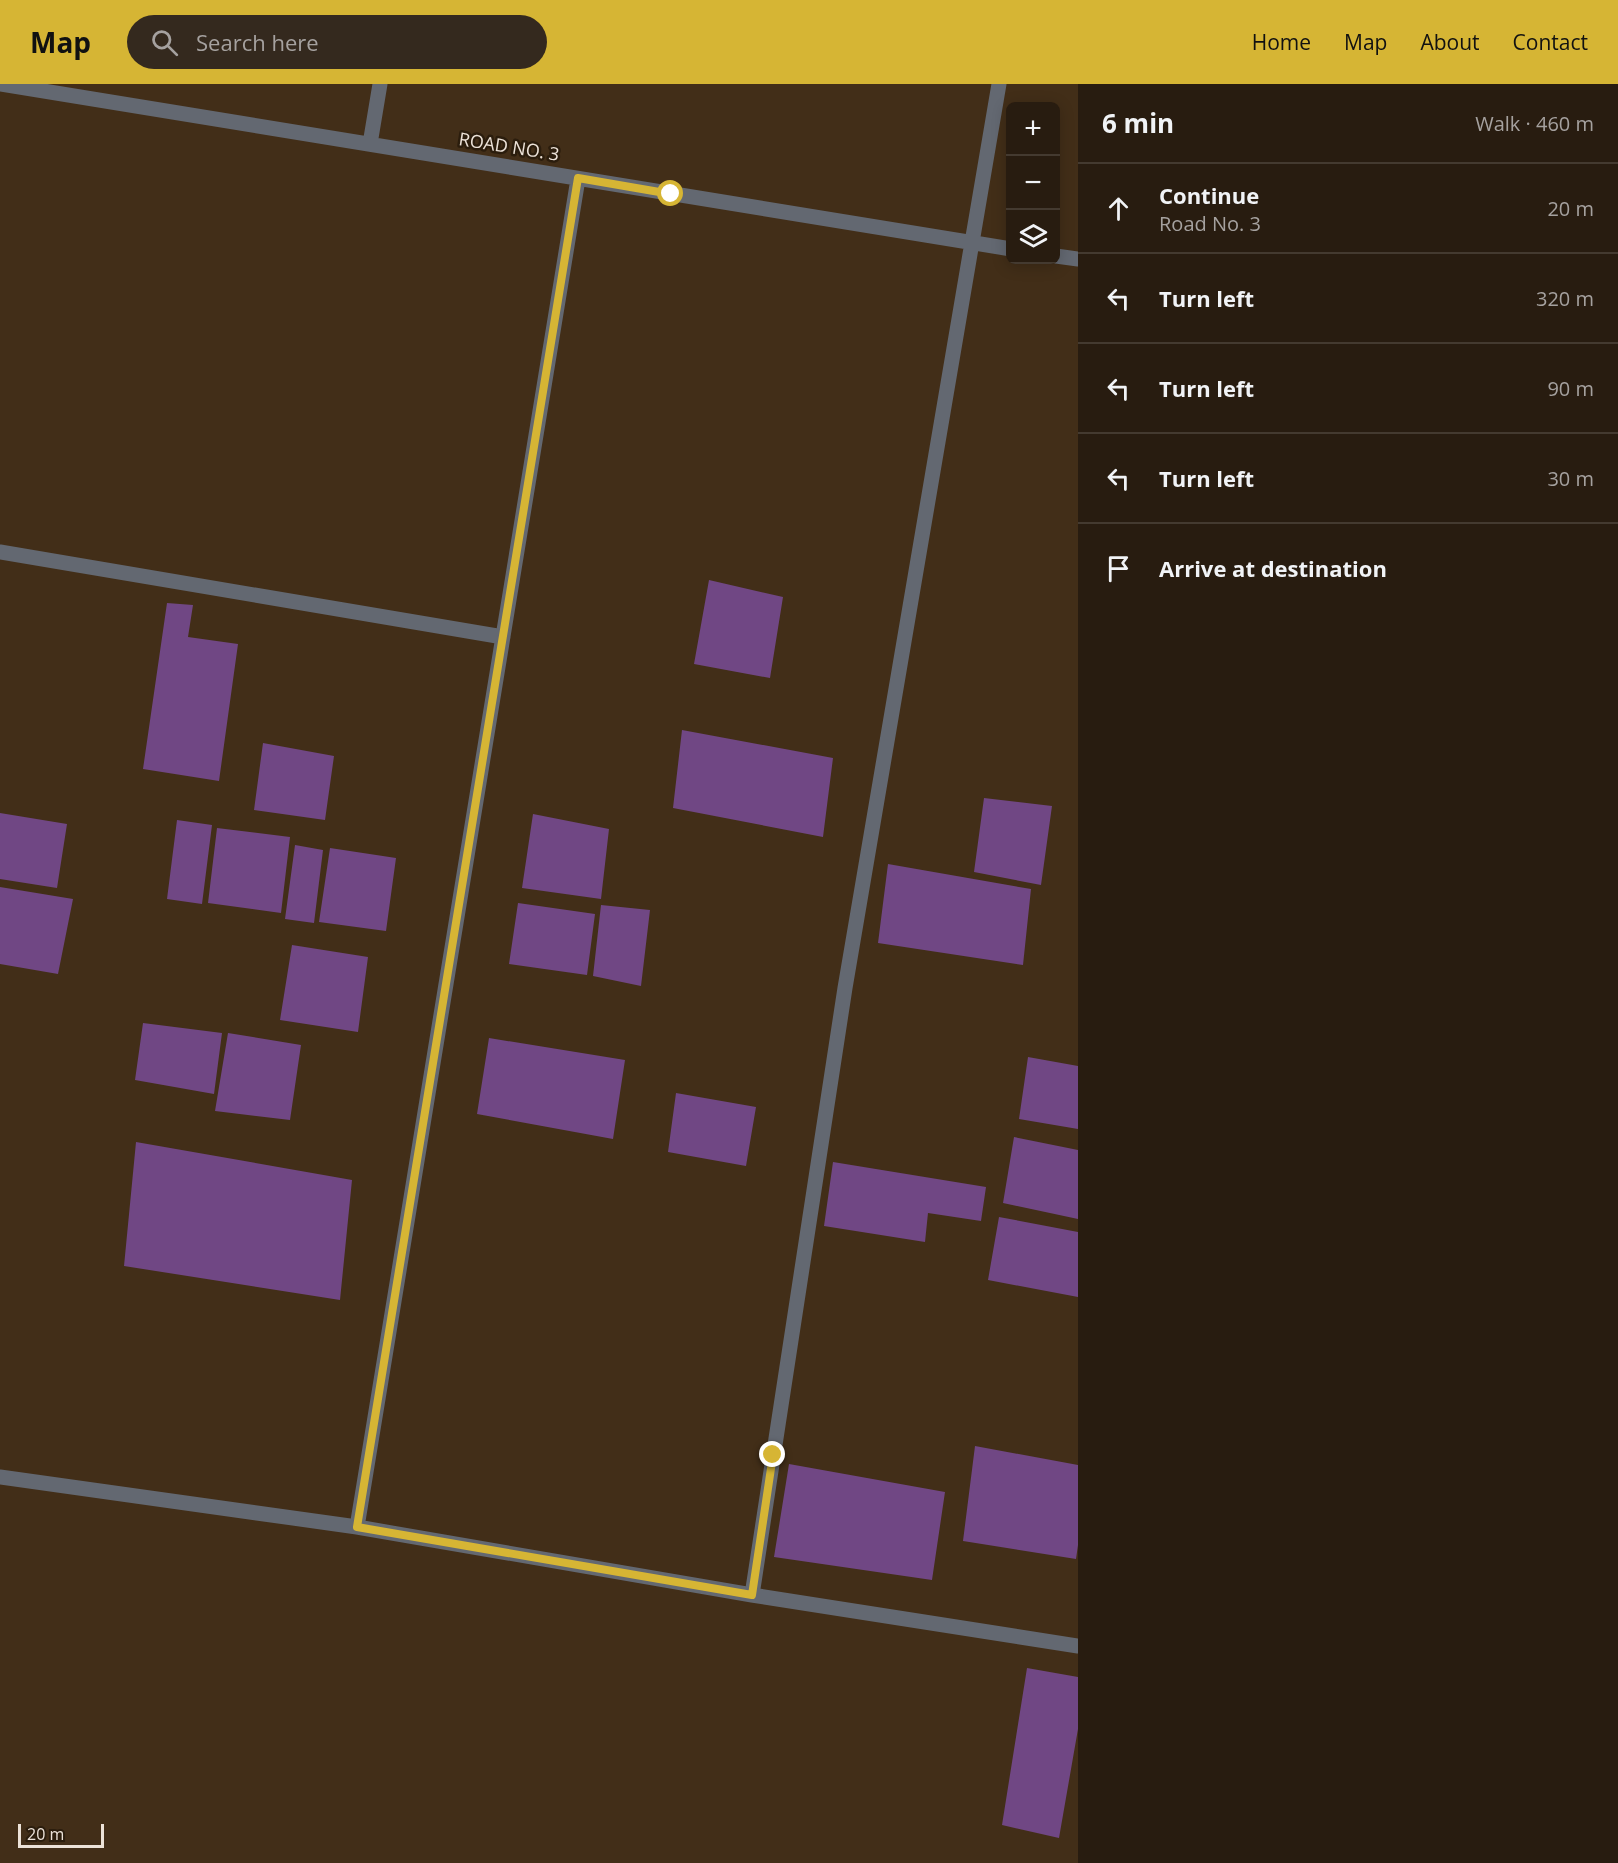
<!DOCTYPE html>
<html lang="en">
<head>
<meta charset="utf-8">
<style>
  :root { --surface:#281c10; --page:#34291e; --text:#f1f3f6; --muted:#a5a19f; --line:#443a30; --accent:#d6b534 }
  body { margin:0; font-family:"Open Sans",sans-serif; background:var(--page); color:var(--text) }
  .controls { position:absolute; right:18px; top:18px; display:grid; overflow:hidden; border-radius:9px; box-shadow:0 3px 15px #0003 }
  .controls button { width:54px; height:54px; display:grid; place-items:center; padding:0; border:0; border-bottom:2px solid var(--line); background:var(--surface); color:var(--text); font:30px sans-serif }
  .scale { position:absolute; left:18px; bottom:15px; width:86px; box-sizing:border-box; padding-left:6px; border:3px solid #ece2d8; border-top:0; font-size:16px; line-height:21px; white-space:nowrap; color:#ece2d8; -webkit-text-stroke:4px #2b1d0d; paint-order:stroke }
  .stop { position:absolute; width:18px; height:18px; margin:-14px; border:4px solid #d6b534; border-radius:50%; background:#fff }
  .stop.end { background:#d6b534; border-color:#fff; box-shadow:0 2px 6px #0008 }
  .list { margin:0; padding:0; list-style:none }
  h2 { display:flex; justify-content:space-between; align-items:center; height:78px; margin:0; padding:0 24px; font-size:26px }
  h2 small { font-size:20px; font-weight:400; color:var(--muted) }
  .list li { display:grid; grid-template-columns:39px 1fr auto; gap:18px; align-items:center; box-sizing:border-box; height:90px; padding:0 24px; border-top:2px solid var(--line) }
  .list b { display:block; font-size:22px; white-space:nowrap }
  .list p { margin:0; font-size:20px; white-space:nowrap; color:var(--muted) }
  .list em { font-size:20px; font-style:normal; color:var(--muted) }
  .icon { flex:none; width:33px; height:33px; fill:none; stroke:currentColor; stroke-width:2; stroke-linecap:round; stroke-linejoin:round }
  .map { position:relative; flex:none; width:1078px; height:1779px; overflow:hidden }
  header { display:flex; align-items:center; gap:36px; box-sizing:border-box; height:84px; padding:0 30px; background:var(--accent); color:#111 }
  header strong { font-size:28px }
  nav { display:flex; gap:33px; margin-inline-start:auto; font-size:21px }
  .search { width:420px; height:54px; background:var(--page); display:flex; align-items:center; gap:15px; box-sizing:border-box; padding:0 21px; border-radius:33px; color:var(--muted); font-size:22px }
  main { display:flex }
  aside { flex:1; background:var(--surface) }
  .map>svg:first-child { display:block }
  .built { fill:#422e18; fill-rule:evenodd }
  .building { fill:#704784 }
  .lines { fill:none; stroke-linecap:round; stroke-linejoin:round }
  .minor { stroke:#636871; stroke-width:15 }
  .route { stroke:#d6b534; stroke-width:8 }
  .labels { text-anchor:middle; stroke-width:5; stroke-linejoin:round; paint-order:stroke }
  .street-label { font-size:18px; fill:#ece2d8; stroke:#2b1d0d }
</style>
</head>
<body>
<header>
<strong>Map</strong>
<div class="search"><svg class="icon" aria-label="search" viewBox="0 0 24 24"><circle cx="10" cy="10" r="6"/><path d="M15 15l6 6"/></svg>Search here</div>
<nav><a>Home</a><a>Map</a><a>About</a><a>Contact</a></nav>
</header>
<main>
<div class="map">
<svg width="1078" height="1779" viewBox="0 0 1078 1779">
  <rect width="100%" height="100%" fill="#352616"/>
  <path class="built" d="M0,0h1078v1779h-1078zM1011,22h45v154h-45z"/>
  <path class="building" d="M709,496l74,17 -13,81 -76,-14z
    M167,519l26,2 -5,32 50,7 -19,137 -76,-12z
    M682,646l151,28 -10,79 -150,-29z
    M263,659l71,13 -9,64 -71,-10z
    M984,714l68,8 -11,79 -67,-13z
    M0,729l67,11 -10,64 -57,-9z
    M533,730l76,15 -8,70 -79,-11z
    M177,736l35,5 -10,79 -35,-5z
    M217,744l73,9 -9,76 -73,-10z
    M295,761l28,5 -9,73 -29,-4z
    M330,764l66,10 -10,73 -67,-9z
    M888,780l143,25 -8,76 -145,-22z
    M0,803l73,12 -15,75 -58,-10z
    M518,819l77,11 -8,61 -78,-11z
    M601,821l49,5 -9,76 -48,-10z
    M292,861l76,12 -10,75 -78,-12z
    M143,939l79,10 -8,61 -79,-14z
    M228,949l73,12 -11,75 -75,-9z
    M489,954l136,22 -12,79 -136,-25z
    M1028,973l50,9v63l-59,-10z
    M676,1009l80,14 -10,59 -78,-14z
    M1014,1053l64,13v69l-75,-16z
    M136,1058l216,38 -12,120 -216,-34z
    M833,1078l153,25 -5,34 -53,-8 -3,29 -101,-16z
    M999,1133l79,15v65l-90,-17z
    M975,1362l103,19v80l-2,14 -113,-18z
    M789,1380l156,28 -13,88 -158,-23z
    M1027,1584l51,9v52l-19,109 -57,-13z"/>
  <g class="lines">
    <path class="minor" d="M1,0l1010,165
      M370,60l10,-60
      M1056,172l22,3
      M0,468l503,85
      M0,1393l357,50 395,68 326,51
      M357,1443l221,-1348
      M752,1511l93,-607 154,-904"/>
  </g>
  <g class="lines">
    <path class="route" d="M671,110l-93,-16 -221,1349 395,68 21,-140"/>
  </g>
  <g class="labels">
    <g class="street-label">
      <text transform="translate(509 63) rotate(9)" y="6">ROAD NO. 3</text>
    </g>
  </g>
</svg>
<div class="controls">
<button>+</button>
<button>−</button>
<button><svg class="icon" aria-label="layers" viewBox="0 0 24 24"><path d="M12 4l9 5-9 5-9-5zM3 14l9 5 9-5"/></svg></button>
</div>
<div class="scale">20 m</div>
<div class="stop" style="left:671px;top:110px"></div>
<div class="stop end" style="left:773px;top:1371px"></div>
</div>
<aside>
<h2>6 min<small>Walk · 460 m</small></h2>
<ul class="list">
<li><svg class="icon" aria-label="ahead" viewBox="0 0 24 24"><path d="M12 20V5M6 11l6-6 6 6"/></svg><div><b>Continue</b><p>Road No. 3</p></div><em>20 m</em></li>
<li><svg class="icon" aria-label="left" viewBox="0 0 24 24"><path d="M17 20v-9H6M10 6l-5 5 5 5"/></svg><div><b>Turn left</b></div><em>320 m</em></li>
<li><svg class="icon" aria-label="left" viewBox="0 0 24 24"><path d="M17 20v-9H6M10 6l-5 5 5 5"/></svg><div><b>Turn left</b></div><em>90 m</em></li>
<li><svg class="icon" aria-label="left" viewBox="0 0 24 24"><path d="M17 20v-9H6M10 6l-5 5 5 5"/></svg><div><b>Turn left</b></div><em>30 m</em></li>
<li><svg class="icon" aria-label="arrive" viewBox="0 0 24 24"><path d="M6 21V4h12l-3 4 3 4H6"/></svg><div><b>Arrive at destination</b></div></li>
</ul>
</aside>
</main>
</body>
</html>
